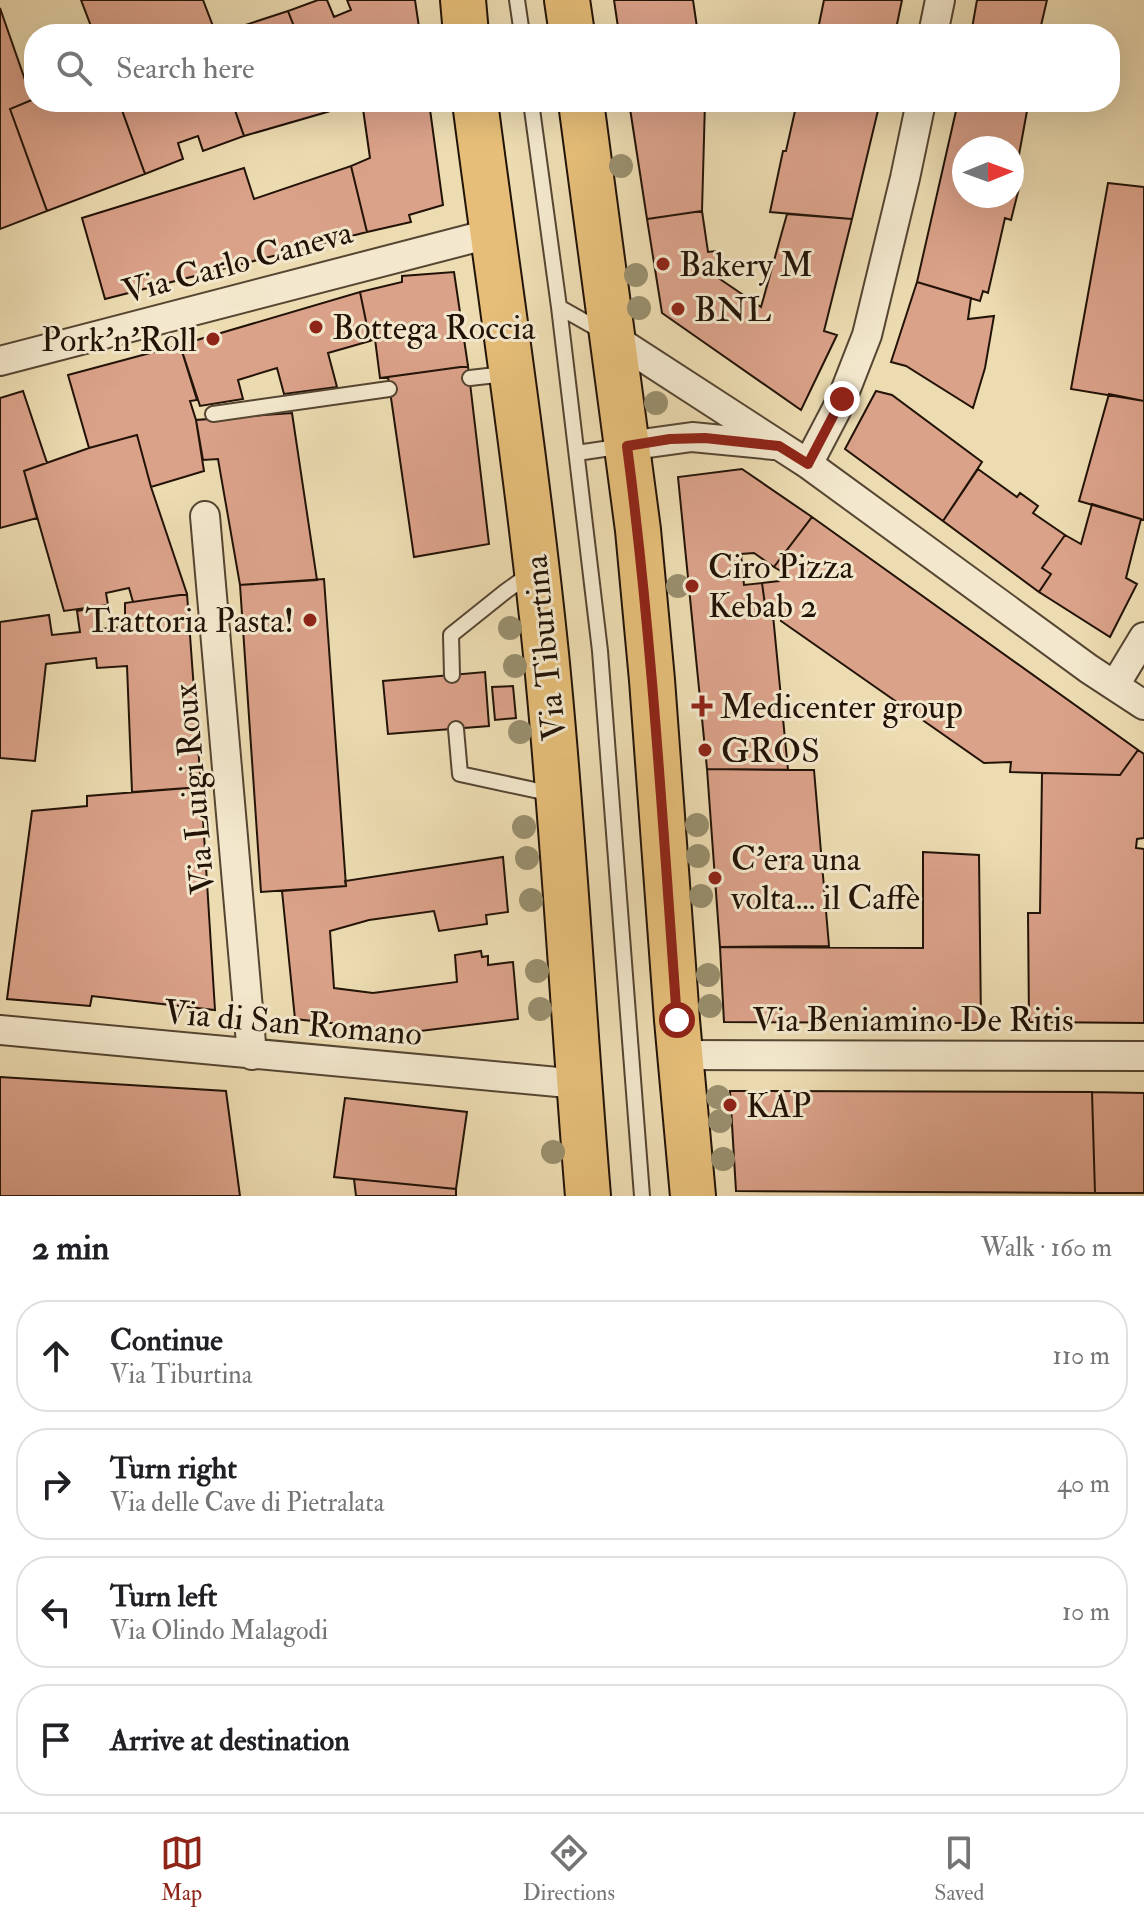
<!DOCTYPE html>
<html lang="en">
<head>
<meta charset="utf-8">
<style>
  :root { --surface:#fff; --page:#f2f2f2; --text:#202124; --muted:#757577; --line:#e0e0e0; --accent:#8f2418 }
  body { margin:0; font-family:"IM FELL Double Pica",serif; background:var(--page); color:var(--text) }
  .compass { position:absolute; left:952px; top:136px; width:72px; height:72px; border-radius:50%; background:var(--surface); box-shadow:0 8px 32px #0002; rotate:89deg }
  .stop { position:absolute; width:24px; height:24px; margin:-18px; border:6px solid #8f2418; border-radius:50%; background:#fff }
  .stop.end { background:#8f2418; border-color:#fff; box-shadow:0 2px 8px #0008 }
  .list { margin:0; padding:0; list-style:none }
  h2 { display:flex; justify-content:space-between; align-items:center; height:104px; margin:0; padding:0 32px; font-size:34px }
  h2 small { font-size:26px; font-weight:400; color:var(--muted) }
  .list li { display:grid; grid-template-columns:52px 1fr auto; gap:24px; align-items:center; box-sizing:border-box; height:112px; margin:0 16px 16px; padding:0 16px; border:2px solid var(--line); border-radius:32px }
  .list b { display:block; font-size:30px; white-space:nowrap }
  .list p { margin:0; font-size:26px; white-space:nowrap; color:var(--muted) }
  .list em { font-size:26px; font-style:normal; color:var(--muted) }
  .icon { flex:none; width:44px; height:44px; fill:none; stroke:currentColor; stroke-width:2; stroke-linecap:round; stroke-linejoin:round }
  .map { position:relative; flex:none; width:1144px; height:1196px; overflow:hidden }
  .search { position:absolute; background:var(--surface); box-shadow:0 8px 32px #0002; left:24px; right:24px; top:24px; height:88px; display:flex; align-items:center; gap:20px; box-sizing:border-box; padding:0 28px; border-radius:32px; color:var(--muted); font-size:30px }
  .sheet { height:616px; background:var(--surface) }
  nav { display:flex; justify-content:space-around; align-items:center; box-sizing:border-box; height:112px; border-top:2px solid var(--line); background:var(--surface); font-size:22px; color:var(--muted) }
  nav a { display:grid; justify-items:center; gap:4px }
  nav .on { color:var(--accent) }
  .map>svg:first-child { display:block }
  .building { fill:#dba28a; stroke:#221307; stroke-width:2; fill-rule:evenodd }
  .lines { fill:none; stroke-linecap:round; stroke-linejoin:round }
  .service-casing { stroke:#554532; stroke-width:18 }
  .minor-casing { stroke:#554532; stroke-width:32 }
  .primary-casing { stroke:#221307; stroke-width:48 }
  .service { stroke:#f3e8cd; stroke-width:14 }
  .minor { stroke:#f3e8cd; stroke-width:28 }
  .primary { stroke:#e6be79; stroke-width:44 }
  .tree { fill:#998f6e }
  .route { stroke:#8f2418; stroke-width:10 }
  .poi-dot { fill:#8f2418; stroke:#f3e8cd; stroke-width:3 }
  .labels { text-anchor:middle; stroke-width:6; stroke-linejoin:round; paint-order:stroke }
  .street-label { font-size:34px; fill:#221307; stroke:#f3e8cd }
  .poi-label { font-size:34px; fill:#221307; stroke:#f3e8cd; text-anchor:start }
</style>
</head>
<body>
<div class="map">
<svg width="1144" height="1196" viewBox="0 0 1144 1196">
  <rect width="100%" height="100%" fill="#eddcb2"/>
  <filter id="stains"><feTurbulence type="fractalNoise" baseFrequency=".0025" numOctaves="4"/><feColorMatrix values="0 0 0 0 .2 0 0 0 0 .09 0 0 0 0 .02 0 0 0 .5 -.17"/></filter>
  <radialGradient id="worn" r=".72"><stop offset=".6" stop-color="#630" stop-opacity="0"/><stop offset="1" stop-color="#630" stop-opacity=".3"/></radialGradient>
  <path class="building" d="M81,0h122l13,34h-122z
    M327,0l7,17 17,-7 -4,-10h68l5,34h-123l-9,-23 30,-11z
    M614,0h79l5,34h-79z
    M824,0h78l-7,34h-78z
    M977,0h70l-8,34h-68z
    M0,8l32,92 -22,9 37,102 -47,18z
    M288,11l9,23h-79z
    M34,99v3h85l26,72 -98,37 -37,-102z
    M119,102h113l12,34 -41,15 -5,-15 -20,7 5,16 -38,15z
    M232,102h91l4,10 -83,24z
    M323,102h36l-32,10z
    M362,102h67l14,103 -34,10 2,7 -44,10 -16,-66 19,-8z
    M629,102h76l-3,109 -55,8z
    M797,102h83l-28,117 -82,-7 13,-61h3z
    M958,102l69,9 -11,60 7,1 -12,48 -6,-2 -17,75 -5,-2 -3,10 -63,-19zM964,148h48v48h-48z
    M967,102h62l-2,9z
    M351,166l16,66 -262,67 -23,-81 162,-50 10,31z
    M1108,183l36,4v214l-73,-12z
    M702,211l6,41 8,-1 3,23 -5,1 47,32 26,-93 65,5 -28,112 13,4 -36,75 -139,-97 -15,-94z
    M454,272l14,94 -88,12 -5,-39 -5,2 -10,-49 42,-10v-6z
    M917,282l54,16 -3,21 26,-3 -9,52 -12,40 -67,-42 -15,-4z
    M360,292l10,49 -42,12 9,34 -53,7 -7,-26 -39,12 5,19 -43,7 -20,-61z
    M180,345l17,55 -7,1 6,19 8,51 -53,16 -14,-52 -48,13 -21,-73z
    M468,366l21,178 -75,13 -26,-180z
    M23,391l24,72 -23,8 13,47 -37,10v-130z
    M876,391l16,4 90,67 -39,59 -98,-72z
    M1109,394l35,7v119l-65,-19z
    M292,413l25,167 -77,5 -22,-126 -15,1 -7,-40z
    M137,435l14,52 36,107 -54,8 -4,-14 -23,5 2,12 -44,6 -40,-140 65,-23z
    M742,469l70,48 -38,50 -20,-14 -13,1 3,31 18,-2 3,22h7l16,165 -81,-1 -29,-292z
    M978,469l39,28 3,-4 18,13 -5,7 32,22 -23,33 9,6 -12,18 -96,-71z
    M1092,504l49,15 -15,59 11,6 -27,53 -71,-45 12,-18 -9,-6 23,-33 16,9z
    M812,517l326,233 -18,25 -110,-3 1,-10 -27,1 -203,-142 -2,-16h-14l-3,-22 17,-2 5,-8 -10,-6z
    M324,579l22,307 -85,6 -21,-307z
    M187,594l14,193 -69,5 -5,-126 -30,2 -1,-10 -50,6 -11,97 -35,-3v-136l49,-7 3,20 28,-3 -3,-21 22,-4 2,22 24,-2v-24z
    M485,672l4,54 -101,8 -5,-53z
    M513,686l3,32 -21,2 -3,-33z
    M1138,750l6,4v84l-7,1 -1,9 8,1v174l-115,-1 -1,-109h12l2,-140 78,2z
    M707,769l107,1 15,176 -109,1z
    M201,787l14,223 -123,-14 -2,10 -83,-7 25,-188 55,-5v-10z
    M923,852l56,3 2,168 -257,-1 -4,-75 203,1z
    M503,857l5,55 -22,3 1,9 -48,7 -5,-20 -65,9 -39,11 4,57 39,5 84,-11 -2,-27 26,-4 1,6 6,-1v9l25,-3 5,57 -106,13 -117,-13 -13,-128 64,-5 -1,-5z
    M0,1077l226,14 14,105h-240z
    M730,1091l362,1 3,101 -359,-2z
    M1092,1092l52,1v100h-49z
    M345,1098l122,14 -11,77 -122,-12z
    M354,1179l102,10v7h-100z"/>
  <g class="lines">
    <g class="service-casing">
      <path id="service" d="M517,0l5,34
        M531,102l28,205 41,344 42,545
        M559,307l46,26
        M470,378l35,-4
        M213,414l176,-25
        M577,453l47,-7
        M452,675l-1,-40 55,-44 24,-17
        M456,729l4,45 93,20"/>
    </g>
    <g class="minor-casing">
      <path id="minor" d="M933,34l7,-34
        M612,337l196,127 281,205 55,36
        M0,361l493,-128
        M627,446l65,-9 82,8
        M808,464l34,-65 25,-64 38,-157 16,-76
        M205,516l47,539
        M1115,685l29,-48
        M0,1030l579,54
        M681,1055l463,1"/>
    </g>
    <g class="primary-casing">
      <path id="primary" d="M463,0l3,34
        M567,0l5,34
        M475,102c24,184 52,367 71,552 18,180 27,361 42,542
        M581,102l57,428 14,150 25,340 16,176"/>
    </g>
    <use href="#service" class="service"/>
    <use href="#minor" class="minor"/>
    <use href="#primary" class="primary"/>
  </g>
  <g class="tree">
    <circle cx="621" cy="166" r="12"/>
    <circle cx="636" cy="275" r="12"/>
    <circle cx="639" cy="308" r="12"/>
    <circle cx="656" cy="403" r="12"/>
    <circle cx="678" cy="586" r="12"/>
    <circle cx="510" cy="628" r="12"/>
    <circle cx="515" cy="666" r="12"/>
    <circle cx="520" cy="732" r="12"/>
    <circle cx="697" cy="825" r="12"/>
    <circle cx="524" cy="827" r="12"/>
    <circle cx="698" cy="856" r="12"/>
    <circle cx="527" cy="858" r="12"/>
    <circle cx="701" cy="896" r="12"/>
    <circle cx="531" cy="900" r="12"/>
    <circle cx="537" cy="971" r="12"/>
    <circle cx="708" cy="975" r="12"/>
    <circle cx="710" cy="1006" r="12"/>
    <circle cx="540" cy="1009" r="12"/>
    <circle cx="718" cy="1097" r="12"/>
    <circle cx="720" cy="1121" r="12"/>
    <circle cx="553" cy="1152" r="12"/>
    <circle cx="723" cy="1159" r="12"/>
  </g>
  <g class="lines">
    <path class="route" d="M677,1020c-14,-192 -25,-384 -50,-574l43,-7 35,-1 74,8 29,18 34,-65"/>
  </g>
  <g class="poi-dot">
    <circle cx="663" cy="264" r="8"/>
    <circle cx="678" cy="309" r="8"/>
    <circle cx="316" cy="327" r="8"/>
    <circle cx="213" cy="339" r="8"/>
    <circle cx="692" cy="586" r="8"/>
    <circle cx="310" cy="620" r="8"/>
    <path d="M698 694h8v8h8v8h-8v8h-8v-8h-8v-8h8z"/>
    <circle cx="705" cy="750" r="8"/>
    <circle cx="715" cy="878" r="8"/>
    <circle cx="730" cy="1105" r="8"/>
  </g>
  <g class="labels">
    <g class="street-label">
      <text transform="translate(237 261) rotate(-15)" y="12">Via Carlo Caneva</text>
      <text transform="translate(544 648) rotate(-96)" y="12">Via Tiburtina</text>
      <text transform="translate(193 789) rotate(-95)" y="12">Via Luigi Roux</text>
      <text x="913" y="1031">Via Beniamino De Ritis</text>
      <text transform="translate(293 1022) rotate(5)" y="12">Via di San Romano</text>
    </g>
    <g class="poi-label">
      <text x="679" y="276">Bakery M</text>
      <text x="694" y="321">BNL</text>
      <text x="332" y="339">Bottega Roccia</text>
      <text x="197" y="351" text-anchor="end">Pork'n'Roll</text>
      <text x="708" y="578">Ciro Pizza<tspan x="708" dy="39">Kebab 2</tspan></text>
      <text x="294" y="632" text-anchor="end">Trattoria Pasta!</text>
      <text x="720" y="718">Medicenter group</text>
      <text x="721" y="762">GROS</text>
      <text x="731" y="870">C'era una<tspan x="731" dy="39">volta... il Caffè</tspan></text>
      <text x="746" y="1117">KAP</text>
    </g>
  </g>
  <rect width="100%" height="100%" filter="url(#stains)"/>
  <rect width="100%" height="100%" fill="url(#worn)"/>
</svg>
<svg class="compass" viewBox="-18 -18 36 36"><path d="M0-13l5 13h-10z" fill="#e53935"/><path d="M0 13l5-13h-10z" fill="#757577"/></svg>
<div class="stop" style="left:677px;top:1020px"></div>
<div class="stop end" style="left:842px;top:399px"></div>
<div class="search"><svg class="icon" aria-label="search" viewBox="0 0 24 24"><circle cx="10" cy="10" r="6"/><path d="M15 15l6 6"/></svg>Search here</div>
</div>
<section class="sheet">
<h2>2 min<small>Walk · 160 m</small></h2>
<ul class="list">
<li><svg class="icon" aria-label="ahead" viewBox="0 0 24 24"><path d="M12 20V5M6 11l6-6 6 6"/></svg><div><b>Continue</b><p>Via Tiburtina</p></div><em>110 m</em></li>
<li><svg class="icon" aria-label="right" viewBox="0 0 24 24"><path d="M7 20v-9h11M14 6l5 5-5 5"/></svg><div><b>Turn right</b><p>Via delle Cave di Pietralata</p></div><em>40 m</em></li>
<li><svg class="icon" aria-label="left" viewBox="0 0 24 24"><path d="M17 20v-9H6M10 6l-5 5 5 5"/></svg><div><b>Turn left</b><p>Via Olindo Malagodi</p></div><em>10 m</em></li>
<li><svg class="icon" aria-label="arrive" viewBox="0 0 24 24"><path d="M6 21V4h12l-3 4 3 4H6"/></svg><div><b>Arrive at destination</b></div></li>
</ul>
</section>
<nav>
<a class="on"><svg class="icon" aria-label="map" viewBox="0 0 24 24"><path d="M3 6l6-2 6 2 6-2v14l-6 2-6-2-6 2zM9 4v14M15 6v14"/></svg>Map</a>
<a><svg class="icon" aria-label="directions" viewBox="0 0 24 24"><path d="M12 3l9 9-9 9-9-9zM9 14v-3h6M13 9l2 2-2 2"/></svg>Directions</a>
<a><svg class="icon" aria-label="saved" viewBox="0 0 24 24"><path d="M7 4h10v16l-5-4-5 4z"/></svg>Saved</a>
</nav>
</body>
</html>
